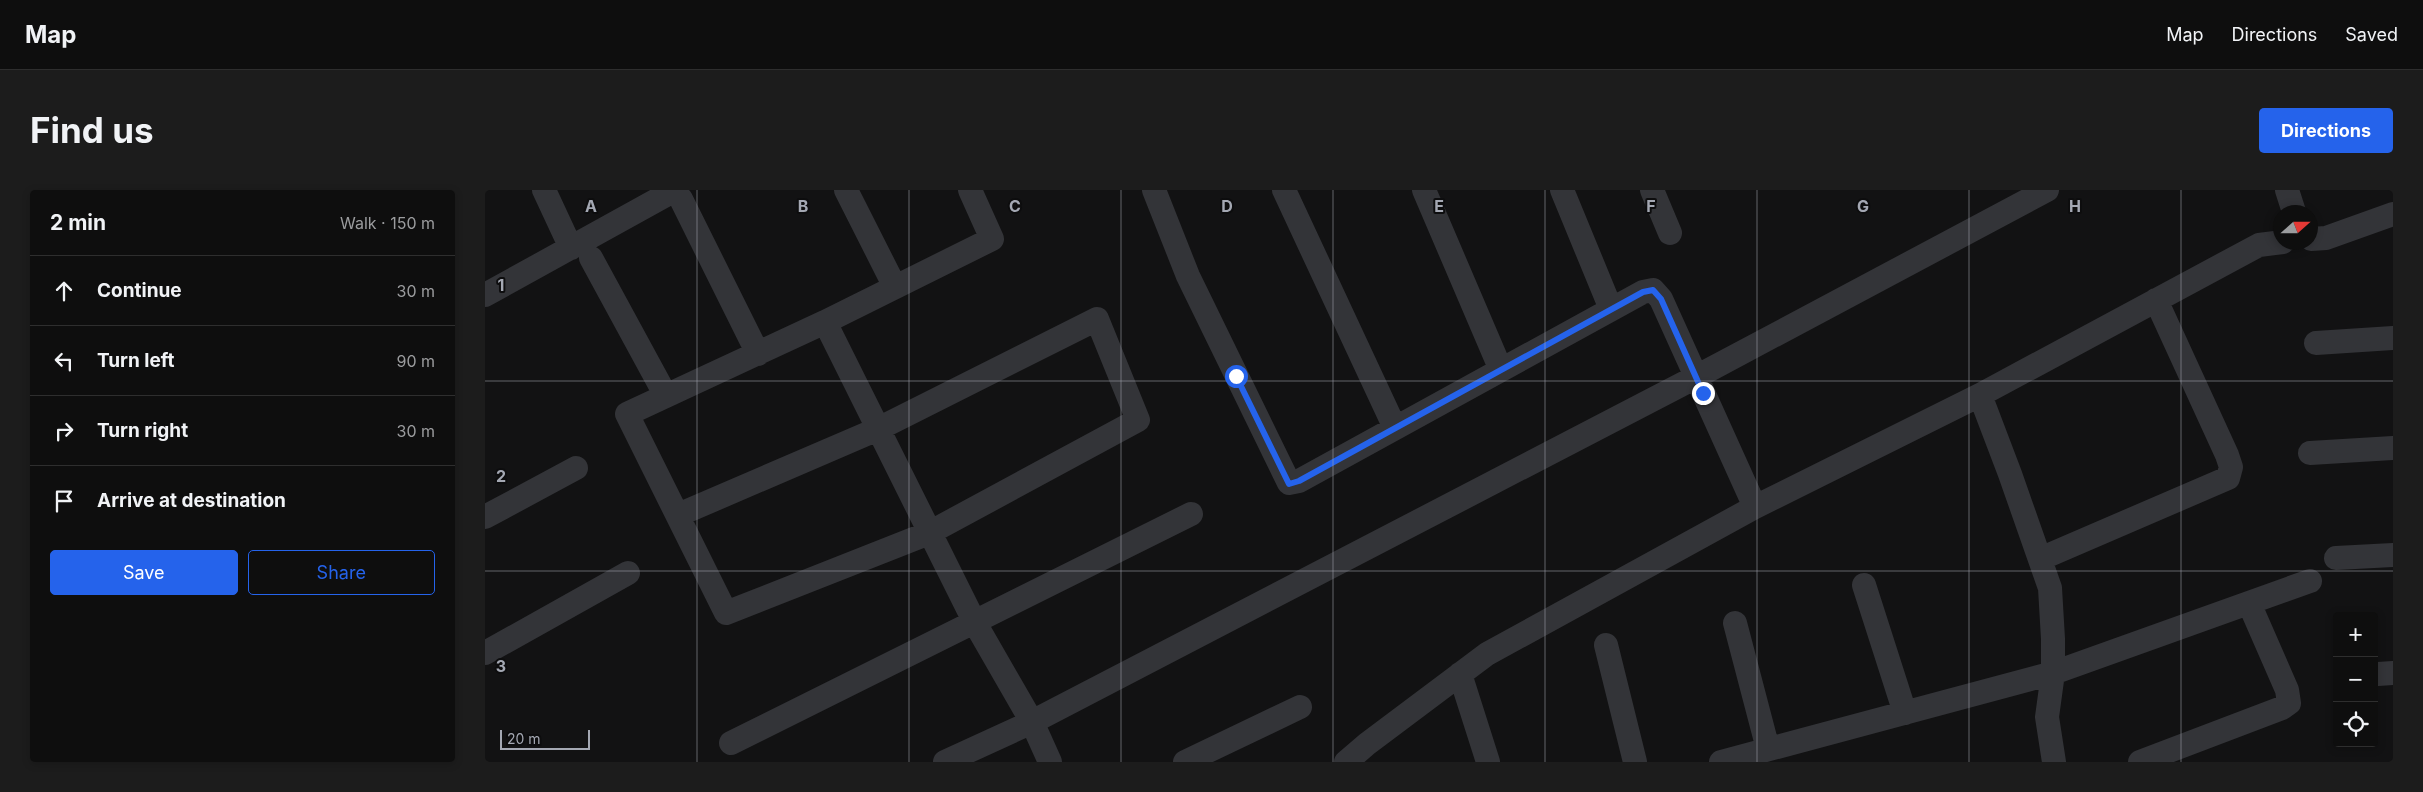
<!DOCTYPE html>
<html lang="en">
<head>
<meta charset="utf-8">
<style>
  :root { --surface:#0e0e0e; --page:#1c1c1c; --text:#f1f3f6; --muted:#9b9c9e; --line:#2e2e2e; --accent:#2563eb }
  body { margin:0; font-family:Inter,sans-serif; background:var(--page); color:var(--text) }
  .controls { position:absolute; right:15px; bottom:15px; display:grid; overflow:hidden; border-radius:5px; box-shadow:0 2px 8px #0003 }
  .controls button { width:45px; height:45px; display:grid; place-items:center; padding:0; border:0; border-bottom:1px solid var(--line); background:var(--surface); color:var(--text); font:25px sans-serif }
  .compass { position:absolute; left:1788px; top:15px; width:45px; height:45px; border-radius:50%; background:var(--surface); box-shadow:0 2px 8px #0003; rotate:69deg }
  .scale { position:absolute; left:15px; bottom:12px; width:90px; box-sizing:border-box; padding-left:5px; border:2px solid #a4a8b3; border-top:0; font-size:14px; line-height:18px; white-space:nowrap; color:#a4a8b3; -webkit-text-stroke:4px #0d0d0e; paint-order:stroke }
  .stop { position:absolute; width:15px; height:15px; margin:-11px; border:4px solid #2563eb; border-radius:50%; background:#fff }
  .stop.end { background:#2563eb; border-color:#fff; box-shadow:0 1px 5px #0008 }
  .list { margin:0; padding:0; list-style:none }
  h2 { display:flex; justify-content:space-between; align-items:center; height:65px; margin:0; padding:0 20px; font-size:21px }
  h2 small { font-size:16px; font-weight:400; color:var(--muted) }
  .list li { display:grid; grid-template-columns:32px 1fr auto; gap:15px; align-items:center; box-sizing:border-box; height:70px; padding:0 20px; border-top:1px solid var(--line) }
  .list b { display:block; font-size:19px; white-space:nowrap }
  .list em { font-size:16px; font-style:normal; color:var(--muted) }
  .actions { display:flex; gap:10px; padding:15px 20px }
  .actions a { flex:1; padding:11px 0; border:1px solid var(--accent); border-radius:5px; text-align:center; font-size:18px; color:var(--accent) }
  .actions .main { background:var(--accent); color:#fff }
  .icon { flex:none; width:28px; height:28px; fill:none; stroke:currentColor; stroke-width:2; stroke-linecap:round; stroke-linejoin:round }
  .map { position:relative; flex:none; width:1908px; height:572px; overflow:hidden; border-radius:5px }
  header { display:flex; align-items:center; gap:30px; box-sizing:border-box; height:70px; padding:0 25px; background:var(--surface); border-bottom:1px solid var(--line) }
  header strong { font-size:24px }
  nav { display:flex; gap:28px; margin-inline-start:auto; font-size:18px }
  .intro { display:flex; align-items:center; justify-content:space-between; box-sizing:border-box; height:120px; padding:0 30px }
  h1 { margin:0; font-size:35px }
  .button { padding:12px 22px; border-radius:5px; background:var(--accent); color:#fff; font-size:18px; font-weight:700 }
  main { display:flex; gap:30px; padding:0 30px }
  aside { flex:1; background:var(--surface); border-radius:5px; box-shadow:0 2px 8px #0003 }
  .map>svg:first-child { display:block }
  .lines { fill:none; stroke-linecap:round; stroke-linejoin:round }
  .minor { stroke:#333438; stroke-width:24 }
  .route { stroke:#2563eb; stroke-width:6 }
  .grid { fill:none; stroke:#a4a8b3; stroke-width:1; stroke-opacity:0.55 }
  .grid-label { font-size:16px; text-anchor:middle; font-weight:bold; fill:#a4a8b3; stroke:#0d0d0e; stroke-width:4; stroke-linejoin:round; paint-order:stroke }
</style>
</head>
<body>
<header>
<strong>Map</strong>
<nav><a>Map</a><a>Directions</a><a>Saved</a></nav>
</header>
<div class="intro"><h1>Find us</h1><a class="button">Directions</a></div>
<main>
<aside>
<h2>2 min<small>Walk · 150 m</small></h2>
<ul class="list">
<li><svg class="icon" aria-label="ahead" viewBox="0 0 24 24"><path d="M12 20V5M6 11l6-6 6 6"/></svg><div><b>Continue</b></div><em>30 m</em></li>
<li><svg class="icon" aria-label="left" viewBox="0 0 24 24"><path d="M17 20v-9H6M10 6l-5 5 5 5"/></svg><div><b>Turn left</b></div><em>90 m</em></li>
<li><svg class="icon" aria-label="right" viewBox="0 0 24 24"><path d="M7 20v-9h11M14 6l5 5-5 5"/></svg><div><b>Turn right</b></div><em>30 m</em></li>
<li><svg class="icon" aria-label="arrive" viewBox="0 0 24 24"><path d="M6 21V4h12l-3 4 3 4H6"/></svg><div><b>Arrive at destination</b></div></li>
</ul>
<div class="actions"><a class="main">Save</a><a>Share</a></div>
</aside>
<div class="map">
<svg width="1908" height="572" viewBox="0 0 1908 572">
  <rect width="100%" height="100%" fill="#121213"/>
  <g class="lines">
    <path class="minor" d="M59,0l27,58
      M361,0l49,97
      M485,0l22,49 -167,83 150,301 57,99 18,40
      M669,0l34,86 101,207 10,-2 344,-189 10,-2 8,9 94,208
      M799,0l111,238
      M939,0l77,180
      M1077,0l49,119
      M1167,0l18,43
      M1802,0l7,22
      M196,9l77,155
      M1826,49l15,-1 67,-24
      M106,68l75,138
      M0,105l190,-105
      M1831,153l77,-5
      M1495,205l30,79 40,114 3,51v34l-6,44 7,45
      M1825,263l83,-5
      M193,325l200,-86 219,-110 41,101 -209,113 -203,80 -99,-199 198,-92
      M0,327l91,-49
      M1851,368l57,-3
      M1555,369l188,-81 3,-11 -4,-12 -71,-155
      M1379,395l41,128
      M1250,433l33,126
      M1121,455l29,117
      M0,463l143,-80
      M975,484l28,88
      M1893,484l15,-1
      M246,553l460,-229
      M460,572l87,-40 664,-345 351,-187
      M700,572l115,-55
      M861,572l21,-18 120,-90 268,-147 225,-112 279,-150 24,-3
      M1236,572l332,-89 257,-92
      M1655,572l142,-54 7,-5 -2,-13 -38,-87"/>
  </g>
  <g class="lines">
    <path class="route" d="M751,186l53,108 10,-3 344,-189 10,-2 8,9 42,94"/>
  </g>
  <path class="grid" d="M212,0v572M424,0v572M636,0v572M848,0v572M1060,0v572M1272,0v572M1484,0v572M1696,0v572M0,191h1908M0,381h1908"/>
  <g class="grid-label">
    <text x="106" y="22">A</text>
    <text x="318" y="22">B</text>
    <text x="530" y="22">C</text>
    <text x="742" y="22">D</text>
    <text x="954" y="22">E</text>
    <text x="1166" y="22">F</text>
    <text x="1378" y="22">G</text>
    <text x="1590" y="22">H</text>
    <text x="16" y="101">1</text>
    <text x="16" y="292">2</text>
    <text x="16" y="482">3</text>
  </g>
</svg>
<div class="controls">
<button>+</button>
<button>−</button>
<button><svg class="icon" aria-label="locate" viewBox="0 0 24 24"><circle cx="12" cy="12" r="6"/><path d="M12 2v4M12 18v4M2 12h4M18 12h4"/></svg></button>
</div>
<svg class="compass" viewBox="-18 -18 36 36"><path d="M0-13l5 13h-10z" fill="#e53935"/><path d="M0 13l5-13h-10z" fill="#9b9c9e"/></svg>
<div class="scale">20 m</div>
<div class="stop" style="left:751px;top:186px"></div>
<div class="stop end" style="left:1218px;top:203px"></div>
</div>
</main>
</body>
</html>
